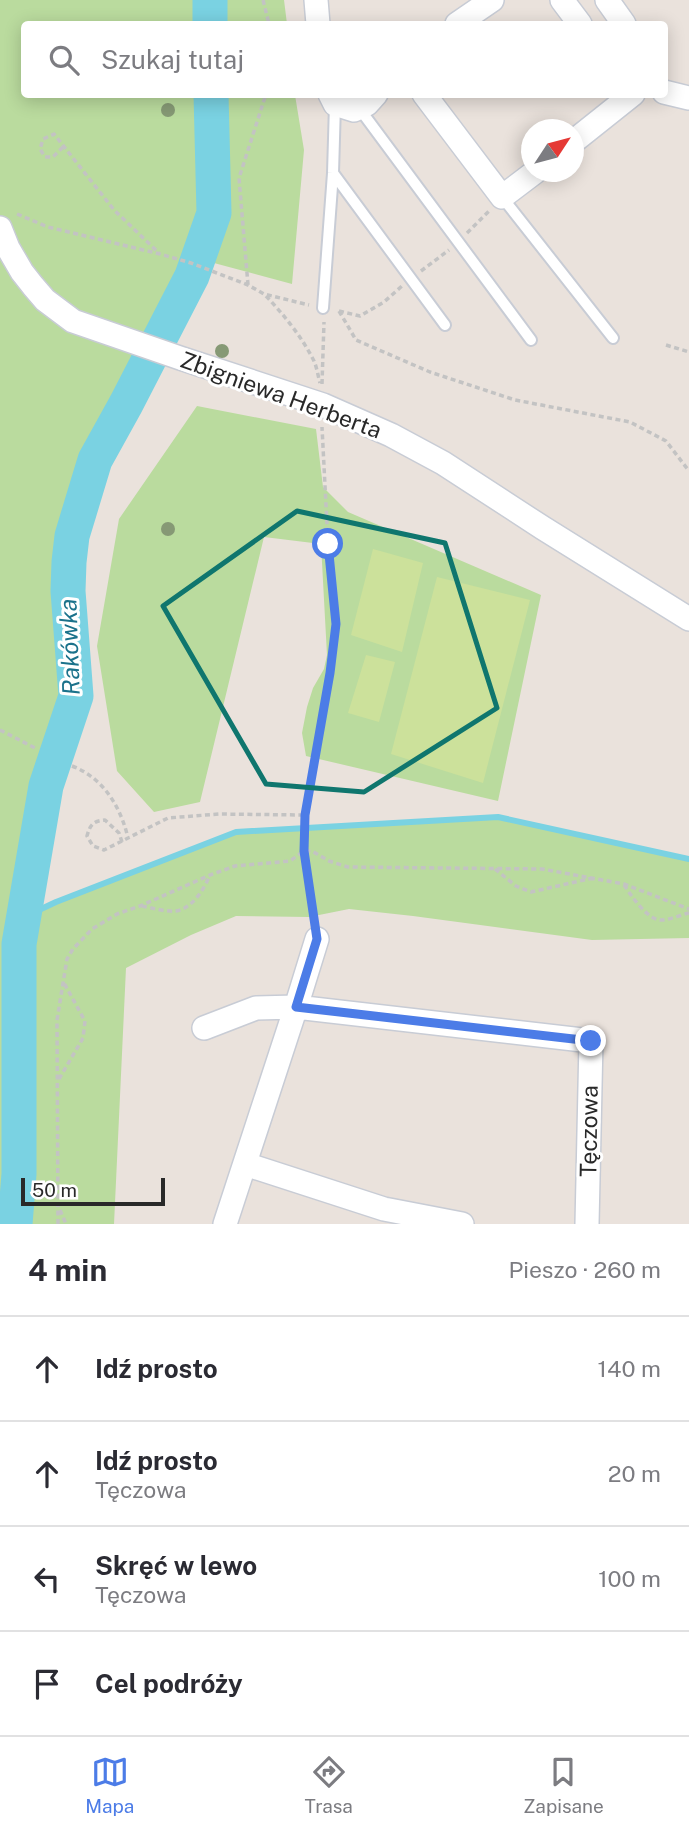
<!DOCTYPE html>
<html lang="pl">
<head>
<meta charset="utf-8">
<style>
  :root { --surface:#fff; --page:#f2f2f3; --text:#2b2b33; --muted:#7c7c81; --line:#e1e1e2; --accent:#4c7ce7 }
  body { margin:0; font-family:"Public Sans",sans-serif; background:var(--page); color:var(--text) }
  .compass { position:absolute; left:521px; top:119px; width:63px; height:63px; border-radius:50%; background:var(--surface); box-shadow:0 4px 18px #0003; rotate:54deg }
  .scale { position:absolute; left:21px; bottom:18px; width:144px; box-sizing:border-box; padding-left:7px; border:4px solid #292929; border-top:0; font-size:19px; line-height:24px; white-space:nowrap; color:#292929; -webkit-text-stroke:5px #fff; paint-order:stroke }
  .stop { position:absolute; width:21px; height:21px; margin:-16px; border:5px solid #4c7ce7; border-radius:50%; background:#fff }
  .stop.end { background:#4c7ce7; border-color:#fff; box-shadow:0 2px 7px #0008 }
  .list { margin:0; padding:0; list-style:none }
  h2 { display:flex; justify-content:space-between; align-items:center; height:91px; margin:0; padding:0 28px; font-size:30px }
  h2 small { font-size:23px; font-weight:400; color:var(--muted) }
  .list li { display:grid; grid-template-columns:46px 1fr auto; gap:21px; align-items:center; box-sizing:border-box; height:105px; padding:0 28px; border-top:2px solid var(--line) }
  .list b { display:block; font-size:26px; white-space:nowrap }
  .list p { margin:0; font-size:23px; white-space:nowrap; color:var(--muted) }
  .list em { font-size:23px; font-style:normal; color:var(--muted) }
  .icon { flex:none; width:38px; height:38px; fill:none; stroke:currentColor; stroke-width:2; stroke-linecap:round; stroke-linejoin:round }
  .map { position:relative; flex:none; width:689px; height:1224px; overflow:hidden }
  .search { position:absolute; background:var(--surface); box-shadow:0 4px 18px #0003; left:21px; right:21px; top:21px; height:77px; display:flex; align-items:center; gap:18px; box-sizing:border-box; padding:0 24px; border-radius:7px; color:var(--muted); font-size:26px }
  .sheet { height:511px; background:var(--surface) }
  nav { display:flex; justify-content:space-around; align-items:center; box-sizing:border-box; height:98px; border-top:2px solid var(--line); background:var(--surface); font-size:19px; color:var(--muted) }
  nav a { display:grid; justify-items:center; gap:4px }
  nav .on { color:var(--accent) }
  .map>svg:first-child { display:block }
  .green { fill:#badb9e }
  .pitch { fill:#cce19b }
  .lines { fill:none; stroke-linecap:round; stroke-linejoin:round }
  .stream { stroke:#7ad2e2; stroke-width:6 }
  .river { stroke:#7ad2e2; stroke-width:35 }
  .lane-casing { stroke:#c8ccd5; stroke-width:14 }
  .street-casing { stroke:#c8ccd5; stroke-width:26 }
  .path { stroke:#c3c3c3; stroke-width:3.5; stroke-dasharray:5 3.5; stroke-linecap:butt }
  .lane { stroke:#fff; stroke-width:10 }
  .street { stroke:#fff; stroke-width:23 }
  .tree { fill:#869975 }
  .route { stroke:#4c7ce7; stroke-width:9 }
  .marked { fill:none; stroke:#0f766e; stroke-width:5; stroke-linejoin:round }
  .labels { text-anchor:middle; stroke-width:6; stroke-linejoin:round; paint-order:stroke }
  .street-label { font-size:23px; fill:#292929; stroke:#fff }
  .water-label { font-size:24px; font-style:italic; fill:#1b728b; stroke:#fff }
</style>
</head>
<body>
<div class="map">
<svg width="689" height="1224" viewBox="0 0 689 1224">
  <rect width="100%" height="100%" fill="#eae2dc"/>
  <path class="green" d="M0,0h284l3,24h-263v70l271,1 9,55 -12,134 -93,-25 -7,17 -66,128 -31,56 -23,76 -3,26 -1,29 8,105 -30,90 -22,131 32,-15 180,-70 262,-15 191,42v79l-97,2 -179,-24 -64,-7 -40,8 -73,-1 -45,19 -65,33 -12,256h-114z
    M197,406l119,23 7,58 25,25 193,83 -43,206 -192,-45 -4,-23 5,-26 6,-19 11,-19 3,-14 -6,-111 -57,-7 -64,265 -46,10 -37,-41 -20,-125 22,-127z"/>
  <path class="pitch" d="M373,549l50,14 -21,89 -51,-17z
    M437,577l93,23 -47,183 -92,-29z
    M366,655l29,7 -16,60 -31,-9z"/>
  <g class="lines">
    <path class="stream" d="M24,917l32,-15 180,-70 262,-15 191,42"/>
    <path class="river" d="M210,0v24
      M15,1224l4,-50v-230l27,-158 30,-90 -8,-105 1,-29 3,-26 23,-76 31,-56 66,-128 22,-63 -3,-119"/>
    <g class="lane-casing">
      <path id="lane" d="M359,108l172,232
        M333,173l112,152
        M502,197l111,141
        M323,308l10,-135 2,-69"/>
    </g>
    <g class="street-casing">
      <path id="street" d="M316,0l2,24
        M562,0l18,24
        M607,0l17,24
        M457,24l35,-24
        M664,92l25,6
        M330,94l5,10 19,6 13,-6 9,-10
        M424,94l78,103 33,-25
        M574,141l59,-47
        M0,228l8,20 14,24 11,14 12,14 28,21 107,37 143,47 68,30 52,28 100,65 146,91
        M204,1028l52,-20 40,-1 295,34 -4,183
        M245,1164l139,45 78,15
        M225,1224l71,-217 21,-68"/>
    </g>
    <path class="path" d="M263,0l6,24
      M63,147l-10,10h-8l-5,-8 3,-10 11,-5 60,76 45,43
      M17,214l31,13 112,27 31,9 57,22 16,9 45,11
      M467,233l22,-22
      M421,271l28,-21
      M248,285l-9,-107 27,-84
      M266,296c18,19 36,41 48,65 3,7 4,15 6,22
      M339,311l17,29 74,32 85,28 115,22 36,19 23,30
      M339,311l21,5 24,-14 18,-16
      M666,345l23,7
      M322,384l2,-62
      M0,730l37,19
      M72,766c32,12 49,42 56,72
      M122,842l-3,-9 -14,-13c-12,1 -15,5 -18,16l6,10 11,4 64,-32 51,-4 86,1
      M495,869l21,17 15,6 62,-14
      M624,885c7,10 23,35 37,35 9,0 19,-5 28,-7
      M142,906c10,2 24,6 34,5 17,-3 28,-22 34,-36
      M314,920l-10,-69 1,-36 25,-143 6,-48 -8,-80 -6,-117
      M59,1079l24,-41 2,-17 -21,-38
      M60,1210l6,14
      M58,1224l-1,-204 10,-61 6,-10 19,-20 25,-15 23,-8 70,-31 25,-9 55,-5 14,-10h8l17,10 19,6 194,2 82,15 65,25"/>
    <use href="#lane" class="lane"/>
    <use href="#street" class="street"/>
  </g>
  <g class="tree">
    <circle cx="168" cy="110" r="7"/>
    <circle cx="222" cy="351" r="7"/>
    <circle cx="168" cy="529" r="7"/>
  </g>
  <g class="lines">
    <path class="route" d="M328,544l8,80 -6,49 -25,142 -1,36 13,88 -21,68 295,34"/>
  </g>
  <path class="marked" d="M297,511l148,32 52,165 -133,84 -98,-8 -103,-178z"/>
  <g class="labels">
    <g class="street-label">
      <text transform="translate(281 395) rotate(20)" y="8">Zbigniewa Herberta</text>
      <text transform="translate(589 1131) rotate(-89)" y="8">Tęczowa</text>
    </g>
    <g class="water-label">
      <text transform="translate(70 647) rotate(-92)" y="8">Rakówka</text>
    </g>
  </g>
</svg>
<svg class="compass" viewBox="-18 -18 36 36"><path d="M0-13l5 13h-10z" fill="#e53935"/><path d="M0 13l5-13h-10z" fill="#7c7c81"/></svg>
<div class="scale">50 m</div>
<div class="stop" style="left:328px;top:544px"></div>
<div class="stop end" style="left:591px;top:1041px"></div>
<div class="search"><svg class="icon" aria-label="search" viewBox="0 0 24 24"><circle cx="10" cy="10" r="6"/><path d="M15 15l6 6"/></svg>Szukaj tutaj</div>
</div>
<section class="sheet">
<h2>4 min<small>Pieszo · 260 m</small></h2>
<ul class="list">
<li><svg class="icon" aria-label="ahead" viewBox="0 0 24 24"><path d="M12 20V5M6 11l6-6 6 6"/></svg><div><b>Idź prosto</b></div><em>140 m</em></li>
<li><svg class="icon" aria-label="ahead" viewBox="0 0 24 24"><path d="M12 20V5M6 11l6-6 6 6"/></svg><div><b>Idź prosto</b><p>Tęczowa</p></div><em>20 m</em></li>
<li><svg class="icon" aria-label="left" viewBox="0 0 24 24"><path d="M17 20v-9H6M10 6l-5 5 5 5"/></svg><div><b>Skręć w lewo</b><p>Tęczowa</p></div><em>100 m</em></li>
<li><svg class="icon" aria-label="arrive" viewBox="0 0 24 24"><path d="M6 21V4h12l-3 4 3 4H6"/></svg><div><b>Cel podróży</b></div></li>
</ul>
</section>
<nav>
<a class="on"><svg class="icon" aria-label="map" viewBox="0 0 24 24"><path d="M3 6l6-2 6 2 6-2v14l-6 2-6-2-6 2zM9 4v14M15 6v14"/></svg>Mapa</a>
<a><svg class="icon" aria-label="directions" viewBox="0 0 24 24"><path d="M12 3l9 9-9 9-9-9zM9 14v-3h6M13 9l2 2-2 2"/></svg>Trasa</a>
<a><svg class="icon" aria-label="saved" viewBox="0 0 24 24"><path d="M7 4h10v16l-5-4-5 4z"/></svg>Zapisane</a>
</nav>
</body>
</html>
